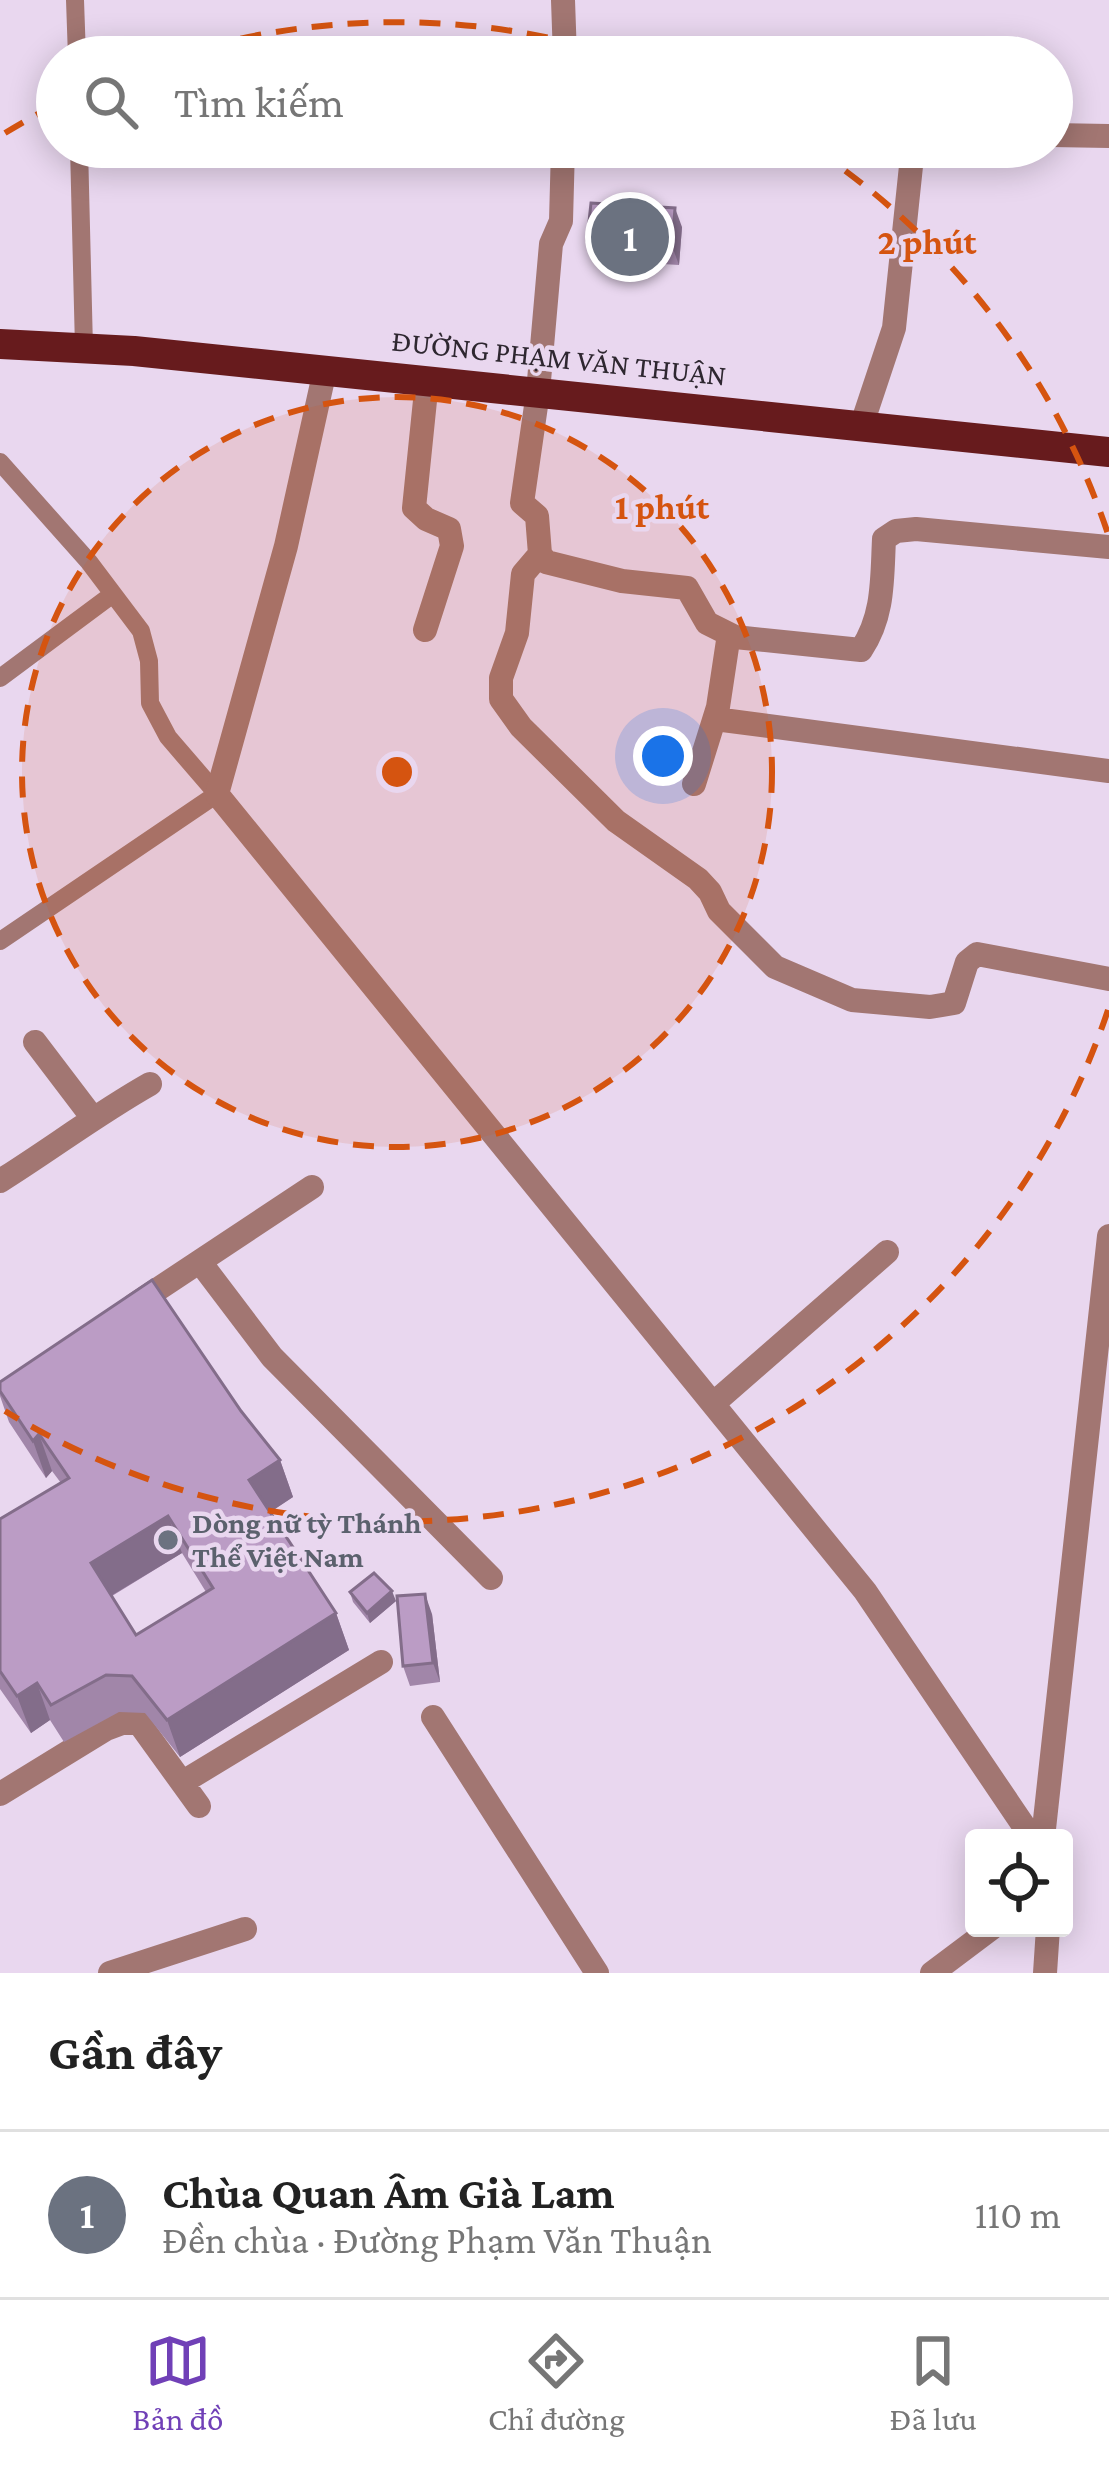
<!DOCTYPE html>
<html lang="vi">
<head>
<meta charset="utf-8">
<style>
  :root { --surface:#fff; --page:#f2f2f2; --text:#222; --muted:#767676; --line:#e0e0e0; --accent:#7040b7 }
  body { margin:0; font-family:"Crimson Pro",serif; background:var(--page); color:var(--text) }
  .controls { position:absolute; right:36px; bottom:36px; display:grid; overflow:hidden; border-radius:12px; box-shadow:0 6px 30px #0003 }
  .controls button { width:108px; height:108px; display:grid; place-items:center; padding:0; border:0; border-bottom:3px solid var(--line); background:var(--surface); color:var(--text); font:60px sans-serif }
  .you { position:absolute; left:663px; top:756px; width:42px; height:42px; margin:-30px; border:9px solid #fff; border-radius:50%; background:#1a73e8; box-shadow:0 0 0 18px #1a73e833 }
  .badge { display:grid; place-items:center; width:78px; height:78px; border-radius:50%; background:var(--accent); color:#fff; font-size:39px; font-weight:700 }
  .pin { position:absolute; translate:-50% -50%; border:6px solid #fff; box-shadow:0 3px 12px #0006 }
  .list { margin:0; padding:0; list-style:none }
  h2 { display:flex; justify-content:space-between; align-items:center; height:156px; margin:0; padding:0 48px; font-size:51px }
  h2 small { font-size:39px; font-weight:400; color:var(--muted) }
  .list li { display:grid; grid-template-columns:78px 1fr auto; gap:36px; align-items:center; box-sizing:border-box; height:168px; padding:0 48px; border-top:3px solid var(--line) }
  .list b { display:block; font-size:45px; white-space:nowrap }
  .list p { margin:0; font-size:39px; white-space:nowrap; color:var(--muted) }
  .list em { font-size:39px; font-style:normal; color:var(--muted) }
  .icon { flex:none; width:66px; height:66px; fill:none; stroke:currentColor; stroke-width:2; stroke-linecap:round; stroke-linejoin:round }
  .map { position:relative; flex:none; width:1109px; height:1973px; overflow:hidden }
  .search { position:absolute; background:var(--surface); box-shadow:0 6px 30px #0003; left:36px; right:36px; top:36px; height:132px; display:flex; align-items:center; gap:30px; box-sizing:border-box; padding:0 42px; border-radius:66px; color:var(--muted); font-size:45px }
  .sheet { height:324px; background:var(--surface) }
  nav { display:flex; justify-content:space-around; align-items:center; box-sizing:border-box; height:168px; border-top:3px solid var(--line); background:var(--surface); font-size:33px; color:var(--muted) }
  nav a { display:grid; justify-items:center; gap:6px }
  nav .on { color:var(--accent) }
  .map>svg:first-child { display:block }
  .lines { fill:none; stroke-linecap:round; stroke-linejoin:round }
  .service { stroke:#a27672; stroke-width:18 }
  .minor { stroke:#a27672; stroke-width:24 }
  .primary { stroke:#671b1d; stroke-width:30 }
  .wall { fill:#a186a9; fill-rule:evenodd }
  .shaded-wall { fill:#836d8a }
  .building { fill:#bb9cc5; stroke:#836d8a; stroke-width:3; fill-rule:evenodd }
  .ring { fill:none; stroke:#d55410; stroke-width:6; stroke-dasharray:21 15 }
  .worship-dot { fill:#6b7280; stroke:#e9d7ef; stroke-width:4.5 }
  .labels { text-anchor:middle; stroke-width:9; stroke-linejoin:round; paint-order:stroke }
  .street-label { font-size:30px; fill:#2e2730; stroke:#e9d7ef }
  .worship-label { font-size:30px; font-weight:bold; fill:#5b616d; stroke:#e9d7ef; text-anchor:start }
  .centre { fill:#d55410; stroke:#e9d7ef; stroke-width:6 }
  .ring-label { font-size:36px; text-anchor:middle; font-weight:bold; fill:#d55410; stroke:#e9d7ef; stroke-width:9; stroke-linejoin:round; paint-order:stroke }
</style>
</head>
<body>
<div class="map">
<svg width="1109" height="1973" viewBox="0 0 1109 1973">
  <rect width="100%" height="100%" fill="#e9d7ef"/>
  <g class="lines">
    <path class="service" d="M75,0l2,57
      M79,147l5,201
      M0,462l89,100 52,69 8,30 1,42 18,34 49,57 -217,147
      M0,678l113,-84"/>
    <path class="minor" d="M563,0l2,57
      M1052,135l57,1
      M563,147l-2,74 -10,23 -13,148 -16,111 15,13 3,38 6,8 76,19 65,7 20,35 28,14 126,13c23,-34 21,-71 23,-111l12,-8 20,-2 193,18
      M325,370l-39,176 -69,248 648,797 167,247
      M861,427l33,-99 19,-181
      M540,554l-17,20 -6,59 -16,45v21l20,28 95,94 82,58 12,13 9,19 56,56 77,33 78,7 24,-4 13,-41 10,-8 132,25
      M425,630l27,-84 -3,-17 -23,-10 -12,-11 13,-127
      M715,719l394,52
      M694,784l24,-77 11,-73
      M35,1042l57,75
      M0,1181c51,-32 97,-67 150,-97
      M200,1262l72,95 219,221
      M134,1305l178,-118
      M714,1403l173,-151
      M433,1717l164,256
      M183,1782l198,-120
      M0,1794l106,-65 16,-6h17l60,83
      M1043,1838l66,-602
      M110,1973l135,-44
      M932,1973l60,-45
      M1045,1973l3,-45"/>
    <path class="primary" d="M0,344l134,7 975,101"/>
  </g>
  <path class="wall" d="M682,227l-3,38 -84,-5 -8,-20z
    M0,1382l241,29 39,49 13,37 -23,15 66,101 13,37 -169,107 -35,-44 -26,-1 -55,30 -14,-22 -19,13 -31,-44v-170l61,-36 -9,-12 -6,7 -37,-56 -9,-26zM182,1553l24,39 -70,43 -24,-39z
    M350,1592l46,9 -26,22 -17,-21z
    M432,1614l8,68 -30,4 -7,-20z"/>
  <path class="shaded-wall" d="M675,208l7,19 -3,38 -7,-19z
    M39,1434l13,37 -6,7 -13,-37z
    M280,1460l13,37 -30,20 -14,-37z
    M168,1516l14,37 -78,47 -13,-37z
    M392,1591l4,10 -26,22 -3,-10z
    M425,1594l7,20 8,68 -7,-19z
    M336,1613l13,37 -169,107 -13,-37z
    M37,1683l13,37 -19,13 -14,-37z"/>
  <path class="building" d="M591,203l84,5 -3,38 -85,-6z
    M152,1280l89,131 39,49 -31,20 87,133 -169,107 -35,-44 -26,-1 -55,30 -14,-22 -20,13 -17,-25v-152l69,-41 -30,-44 -6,7 -33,-50v-9zM168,1516l45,72 -77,47 -45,-72z
    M374,1573l18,18 -25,22 -17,-21z
    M425,1594l8,69 -30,3 -6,-70z"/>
  <circle cx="397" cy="772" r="375" fill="#d55410" fill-opacity=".12"/>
  <g class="ring">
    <circle cx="397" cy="772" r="375"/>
    <path d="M1108 1010A750 750 0 0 1 5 1411M5 133A750 750 0 0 1 57 104M171 57A750 750 0 0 1 623 57M816 150A750 750 0 0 1 1108 534"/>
  </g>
  <circle class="worship-dot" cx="168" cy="1540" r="12"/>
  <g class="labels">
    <g class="street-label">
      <text transform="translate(559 358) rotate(6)" y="10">ĐƯỜNG PHẠM VĂN THUẬN</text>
    </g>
    <g class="worship-label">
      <text x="192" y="1533">Dòng nữ tỳ Thánh<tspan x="192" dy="34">Thể Việt Nam</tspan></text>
    </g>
  </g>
  <circle cx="397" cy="772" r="18" class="centre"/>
  <g class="ring-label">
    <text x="927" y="254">2 phút</text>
    <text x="662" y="519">1 phút</text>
  </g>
</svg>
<div class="controls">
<button><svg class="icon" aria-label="locate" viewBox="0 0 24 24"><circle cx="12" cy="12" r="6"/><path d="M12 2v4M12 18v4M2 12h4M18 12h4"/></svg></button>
</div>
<div class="you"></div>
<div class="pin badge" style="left:630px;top:237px;background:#6b7280">1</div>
<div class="search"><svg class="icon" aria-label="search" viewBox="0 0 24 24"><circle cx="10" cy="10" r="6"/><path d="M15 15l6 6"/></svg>Tìm kiếm</div>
</div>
<section class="sheet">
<h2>Gần đây<small></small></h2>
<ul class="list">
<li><span class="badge" style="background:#6b7280">1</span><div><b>Chùa Quan Âm Già Lam</b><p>Đền chùa · Đường Phạm Văn Thuận</p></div><em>110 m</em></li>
</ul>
</section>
<nav>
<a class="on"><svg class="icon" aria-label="map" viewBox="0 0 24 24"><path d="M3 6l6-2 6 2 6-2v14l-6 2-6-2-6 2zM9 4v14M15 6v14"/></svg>Bản đồ</a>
<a><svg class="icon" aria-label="directions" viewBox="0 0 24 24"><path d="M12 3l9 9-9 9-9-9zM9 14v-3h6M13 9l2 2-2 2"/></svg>Chỉ đường</a>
<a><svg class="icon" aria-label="saved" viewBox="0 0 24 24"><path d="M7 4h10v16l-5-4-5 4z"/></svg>Đã lưu</a>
</nav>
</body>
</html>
